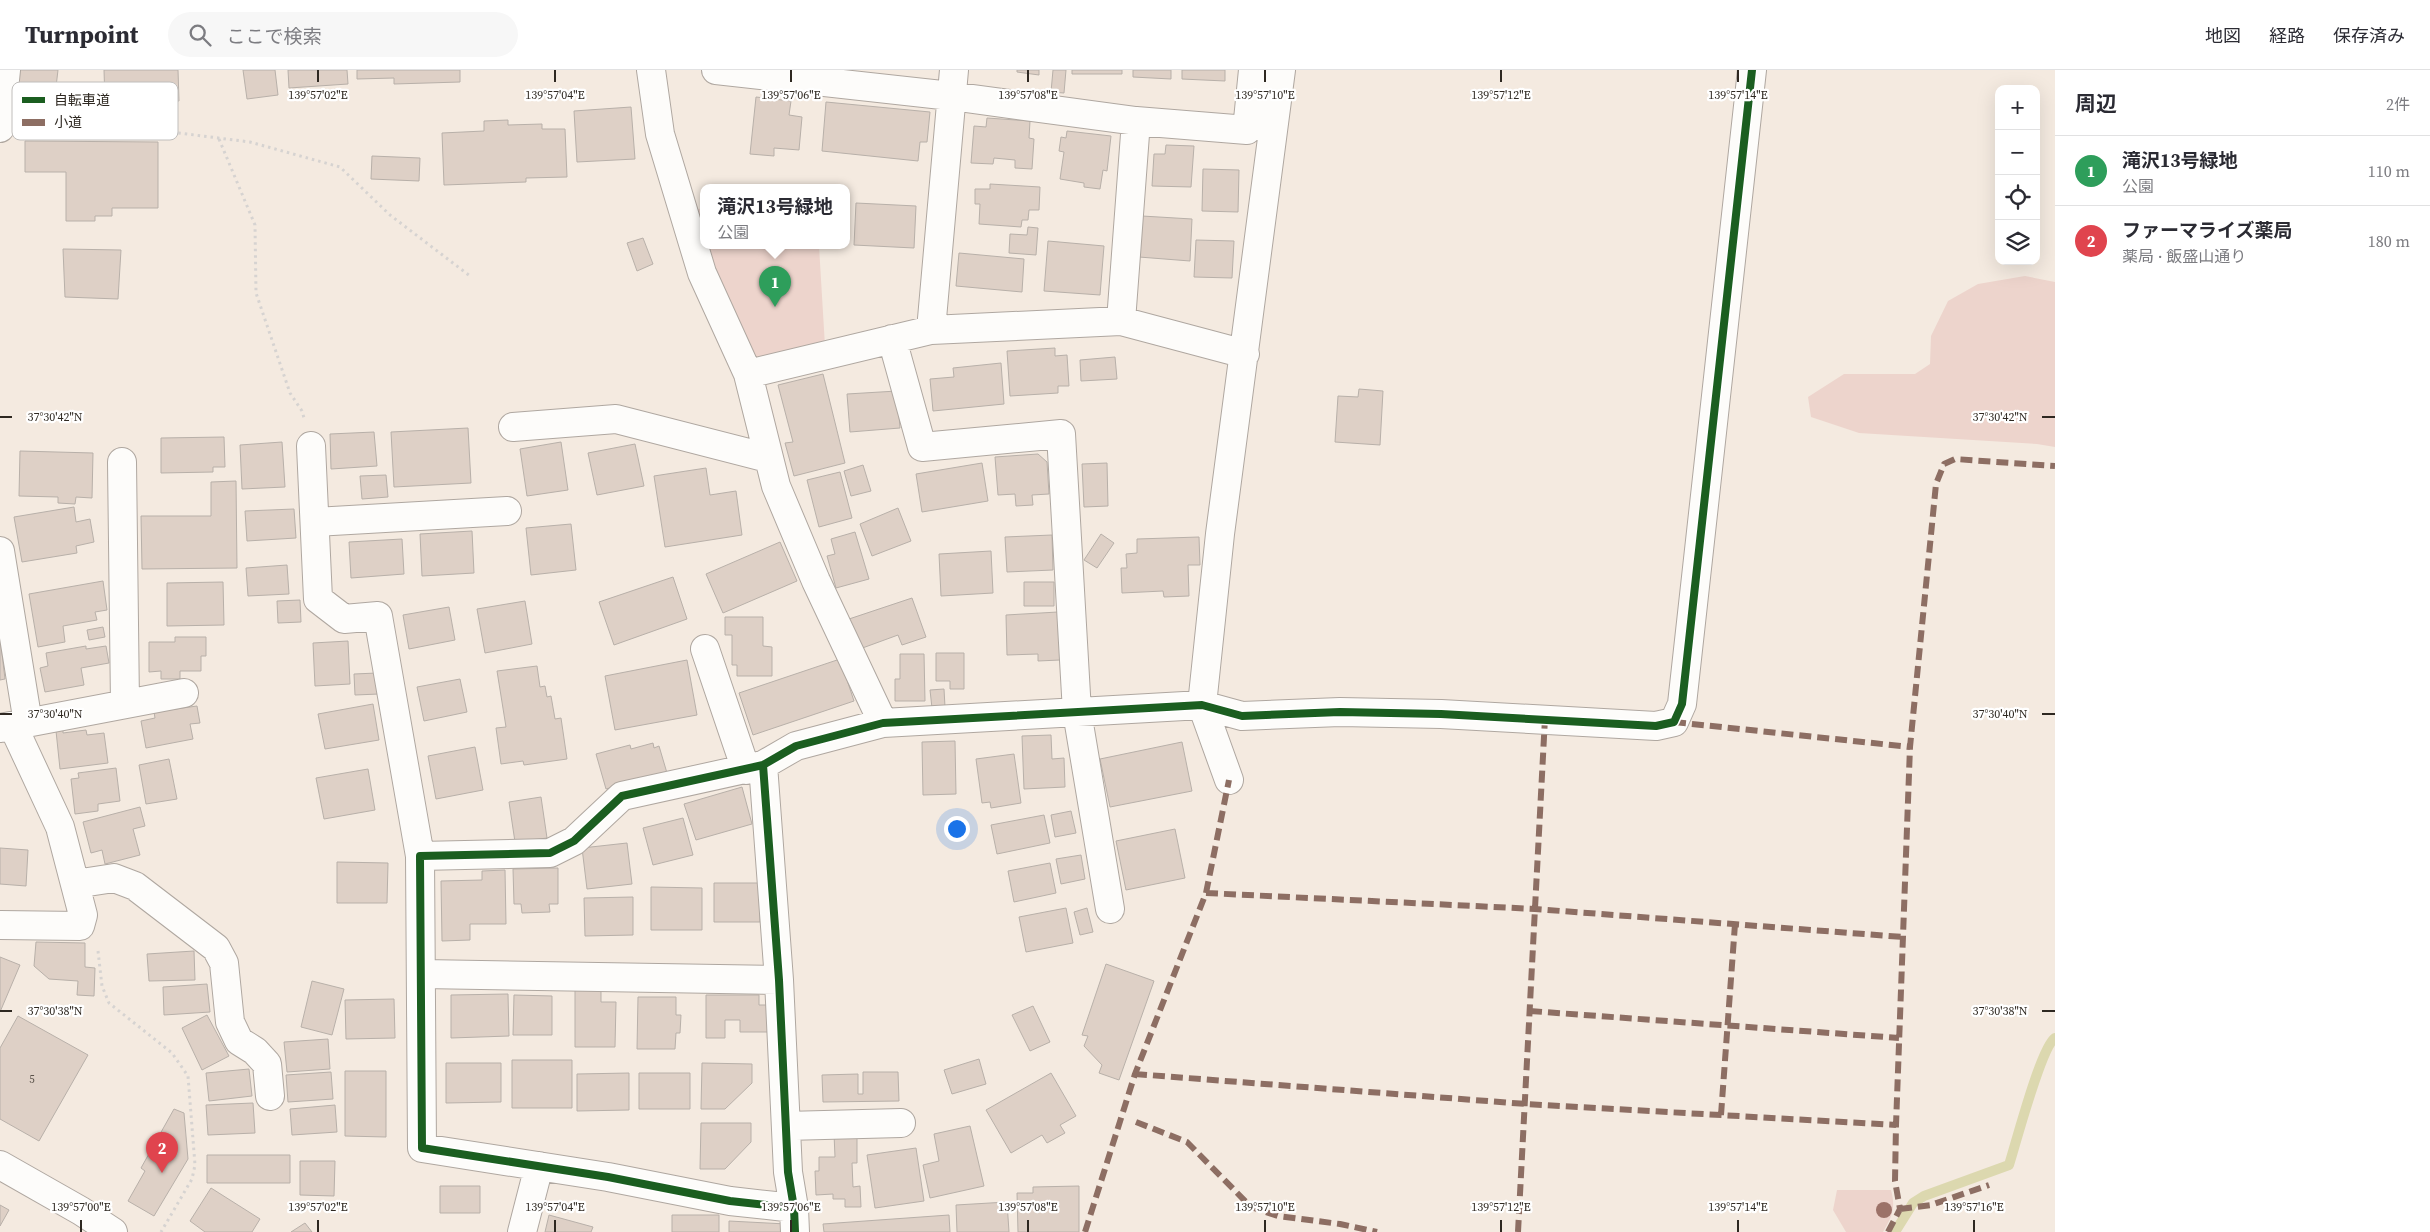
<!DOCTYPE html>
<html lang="ja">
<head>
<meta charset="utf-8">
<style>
  :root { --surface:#fff; --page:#f7f7f7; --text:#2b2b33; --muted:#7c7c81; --line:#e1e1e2; --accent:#736c64 }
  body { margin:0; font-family:"Source Serif 4","Noto Sans JP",serif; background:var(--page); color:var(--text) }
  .controls { position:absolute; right:15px; top:15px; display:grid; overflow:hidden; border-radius:10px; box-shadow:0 5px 20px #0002 }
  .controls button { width:45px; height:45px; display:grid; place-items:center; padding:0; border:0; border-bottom:1px solid var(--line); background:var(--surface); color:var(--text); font:25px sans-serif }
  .you { position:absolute; left:956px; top:758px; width:18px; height:18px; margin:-12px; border:4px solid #fff; border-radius:50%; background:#1a73e8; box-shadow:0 0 0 8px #1a73e833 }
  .badge { display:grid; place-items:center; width:32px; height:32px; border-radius:50%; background:var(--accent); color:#fff; font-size:16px; font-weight:700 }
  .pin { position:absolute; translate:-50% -41px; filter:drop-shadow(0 1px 2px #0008) }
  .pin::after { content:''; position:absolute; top:26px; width:18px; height:15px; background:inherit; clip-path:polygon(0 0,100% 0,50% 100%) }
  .popup { position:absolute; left:700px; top:114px; width:150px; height:65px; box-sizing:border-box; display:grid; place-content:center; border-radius:10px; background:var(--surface); filter:drop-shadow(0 1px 4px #0005); font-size:16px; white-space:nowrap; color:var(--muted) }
  .popup b { font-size:19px; color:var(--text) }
  .popup::after { content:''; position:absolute; left:50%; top:100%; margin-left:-10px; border:10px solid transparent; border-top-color:var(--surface) }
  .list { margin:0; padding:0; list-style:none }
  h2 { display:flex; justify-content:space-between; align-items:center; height:65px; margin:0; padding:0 20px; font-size:21px }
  h2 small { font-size:16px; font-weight:400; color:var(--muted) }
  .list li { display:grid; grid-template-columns:32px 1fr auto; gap:15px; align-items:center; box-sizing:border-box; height:70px; padding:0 20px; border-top:1px solid var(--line) }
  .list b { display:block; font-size:19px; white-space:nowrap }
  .list p { margin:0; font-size:16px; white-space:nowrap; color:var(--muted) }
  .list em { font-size:16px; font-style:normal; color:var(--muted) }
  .icon { flex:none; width:28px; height:28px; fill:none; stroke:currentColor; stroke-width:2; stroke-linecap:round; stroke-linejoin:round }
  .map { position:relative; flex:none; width:2055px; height:1162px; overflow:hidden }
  header { display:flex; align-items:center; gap:30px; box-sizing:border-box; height:70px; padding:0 25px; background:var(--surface); border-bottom:1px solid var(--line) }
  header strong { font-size:24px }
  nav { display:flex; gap:28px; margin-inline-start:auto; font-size:18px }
  .search { width:350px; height:45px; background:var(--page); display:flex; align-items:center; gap:12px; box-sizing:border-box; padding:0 18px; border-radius:28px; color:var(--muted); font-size:19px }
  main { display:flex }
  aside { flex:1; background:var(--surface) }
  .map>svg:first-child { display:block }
  .green { fill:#edd4cc }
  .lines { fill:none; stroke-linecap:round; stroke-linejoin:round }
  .stream { stroke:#dcd8af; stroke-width:10 }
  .building { fill:#ded0c6; stroke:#b8b0a9 }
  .minor-casing { stroke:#afa7a0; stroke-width:30 }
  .path { stroke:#d6d3d1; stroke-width:3; stroke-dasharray:2.5 4; stroke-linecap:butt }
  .minor { stroke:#fdfcfa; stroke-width:28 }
  .quiet { stroke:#8d6e63; stroke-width:6; stroke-dasharray:12 6; stroke-linecap:butt }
  .cycleway-casing { stroke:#fff; stroke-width:11 }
  .cycleway { stroke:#1b5e20; stroke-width:8 }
  .tree { fill:#9c7268 }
  .ticks { fill:none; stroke:#2e2821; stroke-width:2 }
  .labels { text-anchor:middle; stroke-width:4.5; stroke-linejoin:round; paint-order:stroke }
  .number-label { font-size:11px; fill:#5a524a }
  .key { fill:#fff; stroke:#c0bebc; stroke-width:1 }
  .key-label { font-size:14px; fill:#2e2821 }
  .ticks-label { font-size:12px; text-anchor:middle; fill:#2e2821; stroke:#fff; stroke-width:4.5; stroke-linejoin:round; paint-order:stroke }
</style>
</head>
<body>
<header>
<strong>Turnpoint</strong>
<div class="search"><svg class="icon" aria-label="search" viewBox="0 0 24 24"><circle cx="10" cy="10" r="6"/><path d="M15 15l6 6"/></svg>ここで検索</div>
<nav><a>地図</a><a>経路</a><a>保存済み</a></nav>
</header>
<main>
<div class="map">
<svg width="2055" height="1162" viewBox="0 0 2055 1162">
  <rect width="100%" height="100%" fill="#f4eae0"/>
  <path class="green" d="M704,138v38h115l6,100 -72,18 -43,-96 -17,-58z
    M2025,206l30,6v165l-18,-3 -178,-11 -48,-16 -3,-20 36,-23h71l15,-10 1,-28 17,-35 30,-17z
    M1837,1120h54c5,18 1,27 -8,42h-37l-13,-22z"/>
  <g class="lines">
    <path class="stream" d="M1895,1162l18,-29 11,-7 85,-31c7,-22 32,-118 46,-127"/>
  </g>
  <path class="building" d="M19,0h39l-2,17 -39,-4z
    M104,0h74l1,31 -74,1z
    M243,0h32l3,25 -31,4z
    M288,0h59l1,14 -59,4z
    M357,0h103v12l-66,2v-6l-37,1z
    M1017,0h22v5l-22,-3z
    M1053,0h13l-2,23 -13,-1z
    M1072,0h50v4h-50z
    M1133,0h38v9l-38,-2z
    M1182,0h43v11l-43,-2z
    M756,27l35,4 -2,14 13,2 -3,33 -25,-2v8l-24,-2z
    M826,32l104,10 -3,30h-7l-2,19 -96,-10z
    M631,37l4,52 -58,3 -3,-51z
    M987,48l43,3 -1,17 5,1 -2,30 -17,-1v-8l-21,-2 -1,6 -22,-1 3,-37 12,1z
    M508,50v5l34,-1v5h23l2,48 -41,1v4l-82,3 -2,-52 42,-2v-10z
    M1067,61l44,5 -4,35 -4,-1 -3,19 -16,-2v-4l-24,-4 4,-27 -5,-1 2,-14 5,1z
    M25,71l133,1v66h-46v8h-17v5h-29v-49h-41z
    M1166,75l28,1 -3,41 -39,-1 2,-32h11z
    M372,86l48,2 -1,23 -48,-2z
    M1203,99l36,1 -1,42 -36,-1z
    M990,114l50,3 -1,23h-10l-1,10h-6l-1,7 -42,-3 1,-20h-5v-15h15z
    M856,133l60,3 -2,42 -60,-3z
    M1142,146l50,3 -2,42 -51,-4z
    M1028,157l10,1 -2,27 -27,-2 1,-19 17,1z
    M643,168l10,26 -16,7 -10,-28z
    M1196,170l38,1 -2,37 -38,-1z
    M1048,171l56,5 -4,49 -56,-4z
    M63,179l58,1 -3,49 -53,-2z
    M959,183l65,6 -2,33 -66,-6z
    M1055,278v8l12,-1 2,31h-11v7l-48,3 -3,-45z
    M1115,287l2,22 -36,2 -1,-21z
    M1001,293l3,41 -71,7 -3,-32 24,-2 -1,-9z
    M823,304l22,89 -51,13 -9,-33 8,-1 -15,-57z
    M1359,319l24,2 -3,54 -45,-3 3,-46 20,1z
    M897,321l3,37 -50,4 -3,-38z
    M468,358l3,55 -77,4 -3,-55z
    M374,362l3,34 -46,3 -1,-35z
    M224,367l1,30h-12v5l-52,1v-35z
    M282,372l3,45 -43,2 -2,-44z
    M561,372l7,48 -41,6 -7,-47z
    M635,374l9,42 -47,9 -9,-42z
    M20,381l73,2 -1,45 -16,-1 -1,7 -17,-1v-6l-39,-1z
    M1038,384l9,8 2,32 -17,1 1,10 -17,1 -1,-12 -17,1 -3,-38z
    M982,393l6,38 -66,11 -6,-38z
    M1107,393l1,43 -24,1 -2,-43z
    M863,395l8,26 -20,5 -7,-25z
    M706,398l4,27 26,-4 6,44 -77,12 -11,-71z
    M840,402l12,46 -33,9 -12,-47z
    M386,405l2,22 -26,2 -2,-23z
    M236,411l1,87 -95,1 -1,-53h70v-34z
    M74,437l2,15 14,-3 4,23 -18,4 1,7 -55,9 -8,-45z
    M898,438l13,33 -39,15 -12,-32z
    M294,439l2,29 -49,3 -2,-30z
    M571,454l5,46 -45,5 -5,-47z
    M472,461l2,42 -52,3 -2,-42z
    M855,462l14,47 -33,9 -9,-32 8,-2 -4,-15z
    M1101,464l13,9 -17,25 -13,-8z
    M1052,465l1,35 -46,2 -2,-35z
    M1199,467l1,28h-12l1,31 -25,1 -1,-6 -41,2 -1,-25h6l-1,-14 11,-1v-14z
    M402,469l2,35 -53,4 -2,-36z
    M780,472l17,39 -74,32 -17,-39z
    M991,481l2,42 -52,3 -2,-42z
    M287,495l2,29 -41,2 -2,-28z
    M673,507l14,42 -73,26 -15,-43z
    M103,511l4,29 -12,2 2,8 -34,6 2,16 -27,5 -9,-53z
    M223,512l1,43 -57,1v-43z
    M1024,512h30v24h-30z
    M912,528l14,39 -24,8 -4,-10 -41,15 -11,-30z
    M300,530l1,22 -23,1 -1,-22z
    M525,531l7,43 -47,9 -8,-44z
    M449,537l6,33 -46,9 -6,-34z
    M1058,542l2,48 -22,1v-7l-31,1 -1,-40z
    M725,547h38v29l9,1v29h-35v-11h-5v-30h-7z
    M103,557l2,10 -16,3 -2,-10z
    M0,567l5,42 -5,1z
    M175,567h31v19h-5v15h-21v8h-19v-8l-12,1v-30h26z
    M348,571l2,43 -35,2 -2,-43z
    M86,576v3l20,-3 3,17 -28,5 3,17 -39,7 -5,-24 8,-2 -2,-13z
    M936,583h28v36h-14v-8h-14z
    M900,584h24l1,47h-30v-22h5z
    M840,589l14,42 -101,34 -14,-42z
    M687,590l10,55 -82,15 -10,-54z
    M537,596l3,21 5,-1 2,11 4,-1 4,23 6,-1 6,41 -43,6 -1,-4 -22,3 -5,-36 10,-1 -9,-56z
    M377,603l2,21 -24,1 -1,-21z
    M460,609l7,33 -43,9 -7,-34z
    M944,619l1,18 -13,1 -2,-18z
    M373,634l6,36 -54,9 -7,-35z
    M197,636l3,17 -10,1 3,15 -47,9 -5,-27 14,-3 -1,-6z
    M63,660v3l23,-3 1,5 17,-2 4,30 -48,6 -4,-38z
    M1051,665l1,24 12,-1 1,29 -41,2 -2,-53z
    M955,671l1,53 -33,1 -1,-53z
    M1182,672l10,49 -82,16 -10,-48z
    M653,673l1,5 5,-2 8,27 -61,16 -10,-35 34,-9 1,4z
    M475,677l8,43 -47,9 -8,-43z
    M1014,684l7,49 -30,5 -1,-6 -8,1 -6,-44z
    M169,689l8,40 -31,5 -7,-39z
    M116,698l4,33 -22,3v7l-23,3 -4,-35 8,-1 -1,-5z
    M368,699l7,41 -51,9 -8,-41z
    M742,717l10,37 -56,16 -12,-36z
    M541,727l6,41 -32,4 -6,-40z
    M140,737l5,19 -12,3 7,26 -35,9 -3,-14 -11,3 -8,-31z
    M1071,741l5,22 -21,4 -4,-22z
    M1044,745l6,28 -53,11 -6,-29z
    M683,748l10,37 -40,10 -10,-37z
    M1175,759l10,49 -59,12 -10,-49z
    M627,773l5,41 -45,5 -5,-41z
    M0,778l28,2 -2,36 -26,-2z
    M1081,785l4,24 -24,5 -5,-25z
    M337,792l51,1 -1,40h-50z
    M1050,793l6,30 -42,9 -6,-31z
    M558,798v36h-9l1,8 -28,1 -1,-9h-7l-1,-35z
    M505,800l1,54h-36v16l-28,1 -1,-60 41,-1v-9z
    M714,813h46v39h-46z
    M651,817l51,1v42h-51z
    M633,827v38l-48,1 -1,-38z
    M1066,838l7,35 -47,9 -7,-35z
    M1087,838l6,24 -13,3 -6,-23z
    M36,872l49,1v24l10,1 -1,28 -17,-1 1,-14 -29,-2 -15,-13z
    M194,881l1,29 -46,1 -2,-27z
    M0,887l20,8 -20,47z
    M1106,894l48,17 -35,99 -20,-7 3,-8 -18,-19 4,-10 -6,-1z
    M312,911l32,8 -12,46 -31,-8z
    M207,914l3,28 -46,3 -1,-28z
    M575,919h26v13h15l-1,45h-40z
    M508,924l1,42 -58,2v-43z
    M514,925l38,1v39h-39z
    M706,925h53v10h11l-1,27h-29v-12h-15v18h-19z
    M638,927h38v18h5l-1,18h-4l-1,16h-38z
    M394,929l1,39 -49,1 -1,-39z
    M1033,936l17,36 -20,9 -18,-36z
    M207,945l22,41 -27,14 -20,-42z
    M18,946l70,39 -49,86 -39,-22v-71z
    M328,969l2,30 -43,3 -3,-30z
    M979,989l7,25 -34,10 -8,-24z
    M512,990h60v48h-60z
    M446,993h55v39l-55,1z
    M702,993l50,1v19l-27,26h-24z
    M249,999l3,27 -43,5 -3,-28z
    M345,1001h41v66l-41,-1z
    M331,1002l2,27 -45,3 -2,-27z
    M863,1002h35l1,29 -76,1 -1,-27 36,-1v20h5z
    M629,1003v37l-52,1v-37z
    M639,1003h51v36h-51z
    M1051,1003l25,43 -16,9 5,8 -18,10 -5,-8 -31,18 -25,-43z
    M253,1033l2,30 -47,2 -2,-30z
    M335,1035l2,27 -45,3 -2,-26z
    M174,1039l10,4 4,46 -34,57 -26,-15 17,-30 -4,-3z
    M701,1053h50v19l-26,27h-25z
    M970,1056l14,60 -54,12 -7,-33 16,-4 -5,-27z
    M857,1063v30h-5l1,24 7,-1 1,21h-16v-8h-12v-5l-17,1 -1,-24h4v-14h16l-1,-23z
    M916,1078l8,53 -49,7 -8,-53z
    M207,1085h83v28h-83z
    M300,1091h35l-1,35 -34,-1z
    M440,1116h40v27h-40z
    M1079,1116v46h-61l-1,-39h16v-6z
    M211,1118l49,31 -8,13h-47l-15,-11z
    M1007,1132l2,30h-52l-1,-27z
    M0,1135l9,5 -9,16z
    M549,1145l44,12 -2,5h-46z
    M672,1145h47v17h-47z
    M949,1145l1,17h-126l-1,-8z
    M729,1151l57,3v8h-57z
    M305,1153l7,9h-21z"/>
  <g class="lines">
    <g class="minor-casing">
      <path id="minor" d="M651,0l9,64 42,139 46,101 28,112 40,95 67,142
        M716,0l235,26 185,25 111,9 6,-60
        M0,58l6,-58
        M1121,251l15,-200
        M931,260l23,-260
        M892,269l30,108 139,-13 16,278 33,197
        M748,304l183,-44 190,-9 124,33
        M513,357l103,-8 152,39
        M311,376l7,153 26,20 34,-3 42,240
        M122,392l3,242
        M315,452l192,-11
        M0,481l28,172
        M705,579l41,121
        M0,658l184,-35
        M763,695l-141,31 -48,45 -24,12 -130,3 2,292 186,29 122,24 64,7
        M1229,710l-27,-75 18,-171 61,-464
        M75,814l39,-6 21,8 81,62 8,15 6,59 9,19 16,10 12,13 3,32
        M0,855l80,1 3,-11 -23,-88 -47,-101
        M423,904l356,6
        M786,1056l115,-3
        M0,1095l81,46 32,21
        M522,1162l17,-66
        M795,1162l-1,-24 -6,-36 -9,-192 -16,-215 33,-19 87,-23 319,-18 40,11 98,-4 101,2 215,12 18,-4 8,-18 70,-634"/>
    </g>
    <path class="path" d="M29,57l126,3 95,12 90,25 50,48 80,61
      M219,69l36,86 1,68 34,100 12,18 2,7
      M98,881l4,35 7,17 63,50 16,23 7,89 -3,14 -31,53"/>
    <use href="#minor" class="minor"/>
    <path class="quiet" d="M1674,652l236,25
      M1206,823l329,16 368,28
      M1530,941l369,27
      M1135,1004l391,30 370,21
      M1721,1045l14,-191
      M1136,1052l51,20 64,65 27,9 62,8 37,8
      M1900,1139l31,-4 58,-20
      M1085,1162l50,-158 71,-181 23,-113
      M1518,1162l27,-514
      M1888,1162l12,-23 -5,-28 1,-56 14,-378 26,-263 8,-20 11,-5 100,7"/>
    <g class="cycleway-casing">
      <path id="cycleway" d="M763,695l-141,31 -48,45 -24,12 -130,3 2,292 186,29 122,24 64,7
        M795,1162l-1,-24 -6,-36 -9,-192 -16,-215 33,-19 87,-23 319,-18 40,11 98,-4 101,2 215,12 18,-4 8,-18 70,-634"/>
    </g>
    <use href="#cycleway" class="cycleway"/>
  </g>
  <circle class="tree" cx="1884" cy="1140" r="8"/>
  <path class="ticks" d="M318,0v12M555,0v12M791,0v12M1028,0v12M1265,0v12M1501,0v12M1738,0v12M0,347h12M2042,347h13M0,644h12M2042,644h13M0,941h12M2042,941h13M81,1150v12M318,1150v12M555,1150v12M791,1150v12M1028,1150v12M1265,1150v12M1501,1150v12M1738,1150v12M1974,1150v12"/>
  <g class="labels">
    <g class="number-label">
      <text x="32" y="1013">5</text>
    </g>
  </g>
  <rect x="12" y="12" width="166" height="58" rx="8" class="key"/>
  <rect x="22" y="27" width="23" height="6" fill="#1b5e20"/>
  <rect x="22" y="49" width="23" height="7" fill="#8d6e63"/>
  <g class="key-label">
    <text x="54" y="35">自転車道</text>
    <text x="54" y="57">小道</text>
  </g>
  <g class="ticks-label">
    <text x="318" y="29">139°57'02"E</text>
    <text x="555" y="29">139°57'04"E</text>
    <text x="791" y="29">139°57'06"E</text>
    <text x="1028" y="29">139°57'08"E</text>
    <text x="1265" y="29">139°57'10"E</text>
    <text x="1501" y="29">139°57'12"E</text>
    <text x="1738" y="29">139°57'14"E</text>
    <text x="55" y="351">37°30'42"N</text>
    <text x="2000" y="351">37°30'42"N</text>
    <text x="55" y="648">37°30'40"N</text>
    <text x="2000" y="648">37°30'40"N</text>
    <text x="55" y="945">37°30'38"N</text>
    <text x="2000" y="945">37°30'38"N</text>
    <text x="81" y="1141">139°57'00"E</text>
    <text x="318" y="1141">139°57'02"E</text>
    <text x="555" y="1141">139°57'04"E</text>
    <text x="791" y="1141">139°57'06"E</text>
    <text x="1028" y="1141">139°57'08"E</text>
    <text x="1265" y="1141">139°57'10"E</text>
    <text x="1501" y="1141">139°57'12"E</text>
    <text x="1738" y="1141">139°57'14"E</text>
    <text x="1974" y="1141">139°57'16"E</text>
  </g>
</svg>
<div class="controls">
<button>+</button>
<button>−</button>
<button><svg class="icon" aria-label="locate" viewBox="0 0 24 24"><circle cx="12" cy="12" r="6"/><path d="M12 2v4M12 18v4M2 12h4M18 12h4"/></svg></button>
<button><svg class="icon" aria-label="layers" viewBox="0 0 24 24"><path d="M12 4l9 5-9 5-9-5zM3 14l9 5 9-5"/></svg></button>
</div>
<div class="you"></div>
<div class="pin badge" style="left:775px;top:237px;background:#2e9e5b">1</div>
<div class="popup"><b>滝沢13号緑地</b>公園</div>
<div class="pin badge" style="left:162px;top:1103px;background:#e0444e">2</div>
</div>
<aside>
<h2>周辺<small>2件</small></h2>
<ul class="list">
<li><span class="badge" style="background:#2e9e5b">1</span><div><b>滝沢13号緑地</b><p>公園</p></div><em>110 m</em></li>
<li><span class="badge" style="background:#e0444e">2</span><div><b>ファーマライズ薬局</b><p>薬局 · 飯盛山通り</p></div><em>180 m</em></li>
</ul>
</aside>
</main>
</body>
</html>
